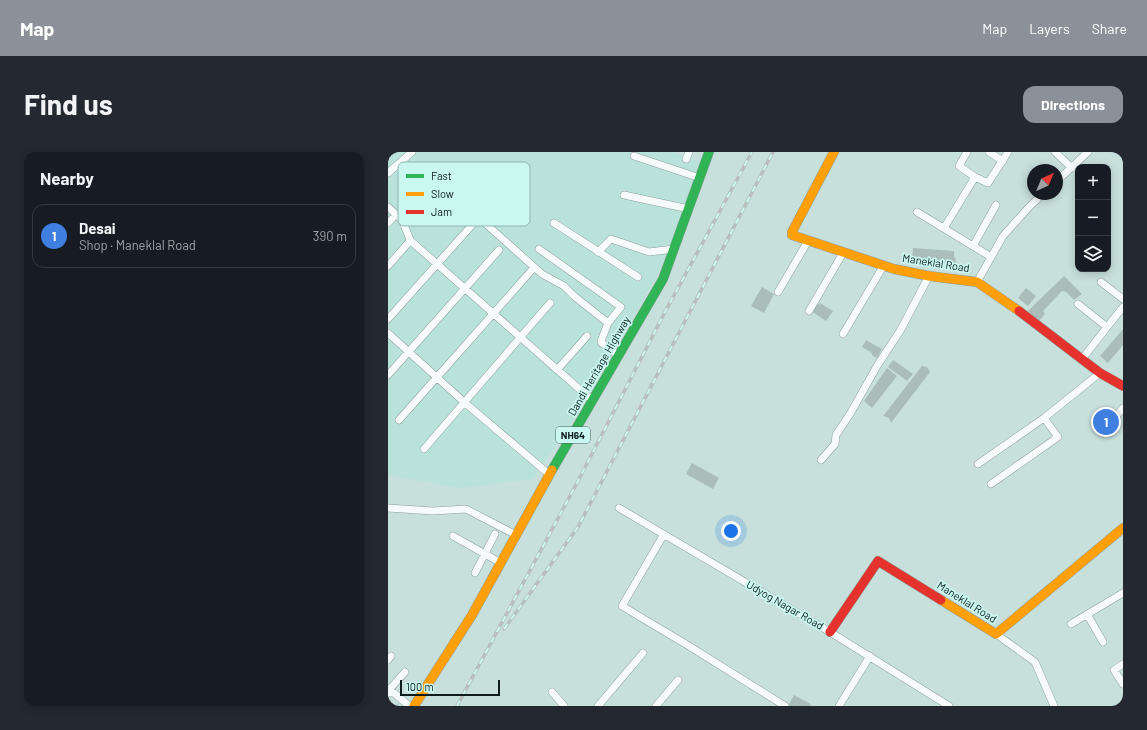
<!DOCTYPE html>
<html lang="en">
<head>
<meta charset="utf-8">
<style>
  :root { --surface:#171b24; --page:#242831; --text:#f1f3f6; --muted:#9ea1a6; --line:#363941; --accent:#8c9099 }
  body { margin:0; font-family:Barlow,sans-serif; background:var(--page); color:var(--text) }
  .controls { position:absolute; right:12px; top:12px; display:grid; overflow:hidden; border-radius:8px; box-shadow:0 2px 10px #0003 }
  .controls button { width:36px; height:36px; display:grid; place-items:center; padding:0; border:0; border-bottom:1px solid var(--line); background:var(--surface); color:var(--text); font:20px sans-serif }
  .compass { position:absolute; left:639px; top:12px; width:36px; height:36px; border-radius:50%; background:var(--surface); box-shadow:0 2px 10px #0003; rotate:44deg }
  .scale { position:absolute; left:12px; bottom:10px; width:100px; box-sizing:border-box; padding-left:4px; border:2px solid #0c1d1b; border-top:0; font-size:11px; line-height:14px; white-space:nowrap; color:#0c1d1b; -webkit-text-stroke:3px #caf7f0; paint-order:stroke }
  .you { position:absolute; left:343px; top:379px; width:14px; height:14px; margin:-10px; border:3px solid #fff; border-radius:50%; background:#1a73e8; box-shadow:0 0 0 6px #1a73e833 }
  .badge { display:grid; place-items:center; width:26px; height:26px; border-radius:50%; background:var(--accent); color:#fff; font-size:13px; font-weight:700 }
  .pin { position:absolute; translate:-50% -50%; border:2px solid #fff; box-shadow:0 1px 4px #0006 }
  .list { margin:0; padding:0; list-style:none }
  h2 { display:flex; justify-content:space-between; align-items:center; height:52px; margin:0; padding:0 16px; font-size:17px }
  h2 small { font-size:13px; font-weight:400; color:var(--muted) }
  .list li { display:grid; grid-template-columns:26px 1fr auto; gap:12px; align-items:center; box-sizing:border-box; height:64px; margin:0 8px 8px; padding:0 8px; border:1px solid var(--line); border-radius:12px }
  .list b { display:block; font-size:15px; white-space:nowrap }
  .list p { margin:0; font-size:13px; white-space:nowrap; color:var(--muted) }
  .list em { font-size:13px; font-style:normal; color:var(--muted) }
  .icon { flex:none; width:22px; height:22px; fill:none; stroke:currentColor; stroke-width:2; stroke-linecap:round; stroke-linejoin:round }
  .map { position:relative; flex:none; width:735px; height:554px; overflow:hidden; border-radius:12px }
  header { display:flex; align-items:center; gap:24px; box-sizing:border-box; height:56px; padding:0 20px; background:var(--accent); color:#fff }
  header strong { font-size:19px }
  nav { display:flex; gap:22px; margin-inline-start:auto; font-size:14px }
  .intro { display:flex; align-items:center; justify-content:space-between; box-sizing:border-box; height:96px; padding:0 24px }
  h1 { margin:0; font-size:28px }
  .button { padding:10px 18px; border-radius:12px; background:var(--accent); color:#fff; font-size:14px; font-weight:700 }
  main { display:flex; gap:24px; padding:0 24px }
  aside { flex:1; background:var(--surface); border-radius:12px; box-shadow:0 2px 10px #0003 }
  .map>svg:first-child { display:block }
  .built { fill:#b9e2db }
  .building { fill:#aabdba }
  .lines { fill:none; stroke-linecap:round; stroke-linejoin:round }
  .street-casing { stroke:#8da09d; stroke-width:8 }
  .fast-casing { stroke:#8da09d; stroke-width:10 }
  .slow-casing { stroke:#8da09d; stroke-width:10 }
  .jam-casing { stroke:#8da09d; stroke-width:10 }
  .street { stroke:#f7fafa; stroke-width:7 }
  .fast { stroke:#30b455; stroke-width:9 }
  .slow { stroke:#ff9f0a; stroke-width:9 }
  .jam { stroke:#e5322d; stroke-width:9 }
  .rail-casing { stroke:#b8bfbd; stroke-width:3.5 }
  .rail { stroke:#caf7f0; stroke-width:2; stroke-dasharray:6; stroke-linecap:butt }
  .labels { text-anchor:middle; stroke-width:3.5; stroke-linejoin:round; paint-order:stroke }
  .shield { fill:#caf7f0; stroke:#455e5b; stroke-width:1 }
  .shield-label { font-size:10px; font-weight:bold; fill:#0c1d1b }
  .street-label { font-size:11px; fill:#0c1d1b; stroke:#caf7f0 }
  .key { fill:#caf7f0; stroke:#91b6b0; stroke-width:1 }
  .key-label { font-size:11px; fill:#0c1d1b }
</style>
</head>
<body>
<header>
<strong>Map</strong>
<nav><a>Map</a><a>Layers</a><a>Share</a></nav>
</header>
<div class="intro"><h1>Find us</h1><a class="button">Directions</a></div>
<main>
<aside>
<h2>Nearby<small></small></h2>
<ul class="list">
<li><span class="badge" style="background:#3f7fe0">1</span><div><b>Desai</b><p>Shop · Maneklal Road</p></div><em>390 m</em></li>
</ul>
</aside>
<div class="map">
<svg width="735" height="554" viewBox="0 0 735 554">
  <rect width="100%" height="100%" fill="#c8e0dc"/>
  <path class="built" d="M0,0h284l28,10 -39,107 -70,123 -57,87 -74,9 -72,-13z"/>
  <path class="building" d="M525,96l41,3v7h2l-1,6 -43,-3z
    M676,124l18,18 -8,6 -8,-8 -4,-1 -19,20 2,3 -6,7 -11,-10z
    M374,135l12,7 -10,19 -13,-7z
    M638,136l10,8 -8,10 -10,-8z
    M429,151l2,2 1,-2 13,8 -7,10 -15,-10z
    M735,177v16l-15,18 -8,-7z
    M478,188l16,9 -5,9 -5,-3v-2l-10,-6z
    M505,208l20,14 -6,7 -19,-14z
    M534,214l5,1 3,5 -39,51 -2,-5 -6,-2z
    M499,216l10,8 -25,32 -8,-7z
    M304,311l27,15 -6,11 -27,-15z
    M406,543l17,9 -1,2h-22z"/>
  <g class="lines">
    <g class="street-casing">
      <path id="street" d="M579,0l-8,14 16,11
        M601,0l14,9
        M667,0l17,16
        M246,4l66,22
        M298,7l3,-7
        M0,21l24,-21
        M669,29l31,-29
        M74,30l18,28 6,14 56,50 22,12 10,10 34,27 -7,18 1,2 17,13
        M236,43l65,14
        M0,55l14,13 9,22
        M529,60l74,45
        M0,71l4,-4
        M166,71l84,54
        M556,76l31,-51 13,6 20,-31
        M585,94l23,-41
        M151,97l82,58 -13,16
        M210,100l13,-13 38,13 25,-3
        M0,114l21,-24h3l181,159
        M589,130l26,-46 27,-30 13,-12
        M713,130l22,17
        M390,140l30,-51
        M690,152l29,23
        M421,159l34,-58
        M0,167l84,-94
        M0,181l76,69 86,73
        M455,182l41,-69
        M694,207l41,-52
        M169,218l30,-34
        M0,223l111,-125
        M11,268l132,-149
        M717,277l18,-21
        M36,297l126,-146
        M433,308l14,-16 1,-9 14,-21 27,-48 23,-35 29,-55
        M590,312l66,-46 56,-45
        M603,332l67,-47 -14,-19
        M0,356l45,3 33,-2 50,26
        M231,356l211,124 119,74
        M276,382l-42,72 67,40 96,60
        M65,384l48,27
        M87,421l20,-39
        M699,462l16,28
        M683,472l52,-31
        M608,482l39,28 19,44
        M0,508l3,-4
        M735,512l-9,6 9,14
        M0,539l17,-19
        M164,540l12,14
        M0,541h6l15,13
        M210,554l45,-53
        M268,554l22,-26
        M451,554l31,-50"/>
    </g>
    <g class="fast-casing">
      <path id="fast" d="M164,318l111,-191 46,-127"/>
    </g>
    <g class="slow-casing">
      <path id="slow" d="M446,0l-42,80v3l102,34 35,7 48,6 42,29
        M553,448l55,34 127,-106
        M26,554l58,-91 80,-145"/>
    </g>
    <g class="jam-casing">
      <path id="jam" d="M631,159l81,62 23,13
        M442,480l48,-71 63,39"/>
    </g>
    <use href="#street" class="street"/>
    <use href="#fast" class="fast"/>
    <use href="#slow" class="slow"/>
    <use href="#jam" class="jam"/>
    <g class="rail-casing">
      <path id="rail" d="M116,477l74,-102 195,-375
        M69,554l120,-223 88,-171 87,-160"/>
    </g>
    <use href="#rail" class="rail"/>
  </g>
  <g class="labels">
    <rect class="shield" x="168" y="275" width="34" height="16" rx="3"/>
    <g class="shield-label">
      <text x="185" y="287">NH64</text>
    </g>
    <g class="street-label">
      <text transform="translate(548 111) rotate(9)" y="4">Maneklal Road</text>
      <text transform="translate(211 214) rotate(-60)" y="4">Dandi Heritage Highway</text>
      <text transform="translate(579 450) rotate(32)" y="4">Maneklal Road</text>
      <text transform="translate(397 453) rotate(30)" y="4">Udyog Nagar Road</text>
    </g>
  </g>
  <rect x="10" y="10" width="132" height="64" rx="6" class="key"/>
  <rect x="18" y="22" width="18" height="4" fill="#30b455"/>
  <rect x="18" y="40" width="18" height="4" fill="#ff9f0a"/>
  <rect x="18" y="58" width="18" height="4" fill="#e5322d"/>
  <g class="key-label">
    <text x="43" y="28">Fast</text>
    <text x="43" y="46">Slow</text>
    <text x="43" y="64">Jam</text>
  </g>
</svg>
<div class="controls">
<button>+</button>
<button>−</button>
<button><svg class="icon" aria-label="layers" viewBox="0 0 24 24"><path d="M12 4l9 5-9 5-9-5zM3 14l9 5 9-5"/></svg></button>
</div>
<svg class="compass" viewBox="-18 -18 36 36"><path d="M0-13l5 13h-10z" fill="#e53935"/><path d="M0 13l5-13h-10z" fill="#9ea1a6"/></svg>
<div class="scale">100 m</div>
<div class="you"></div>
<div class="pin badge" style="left:718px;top:270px;background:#3f7fe0">1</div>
</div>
</main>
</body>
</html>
